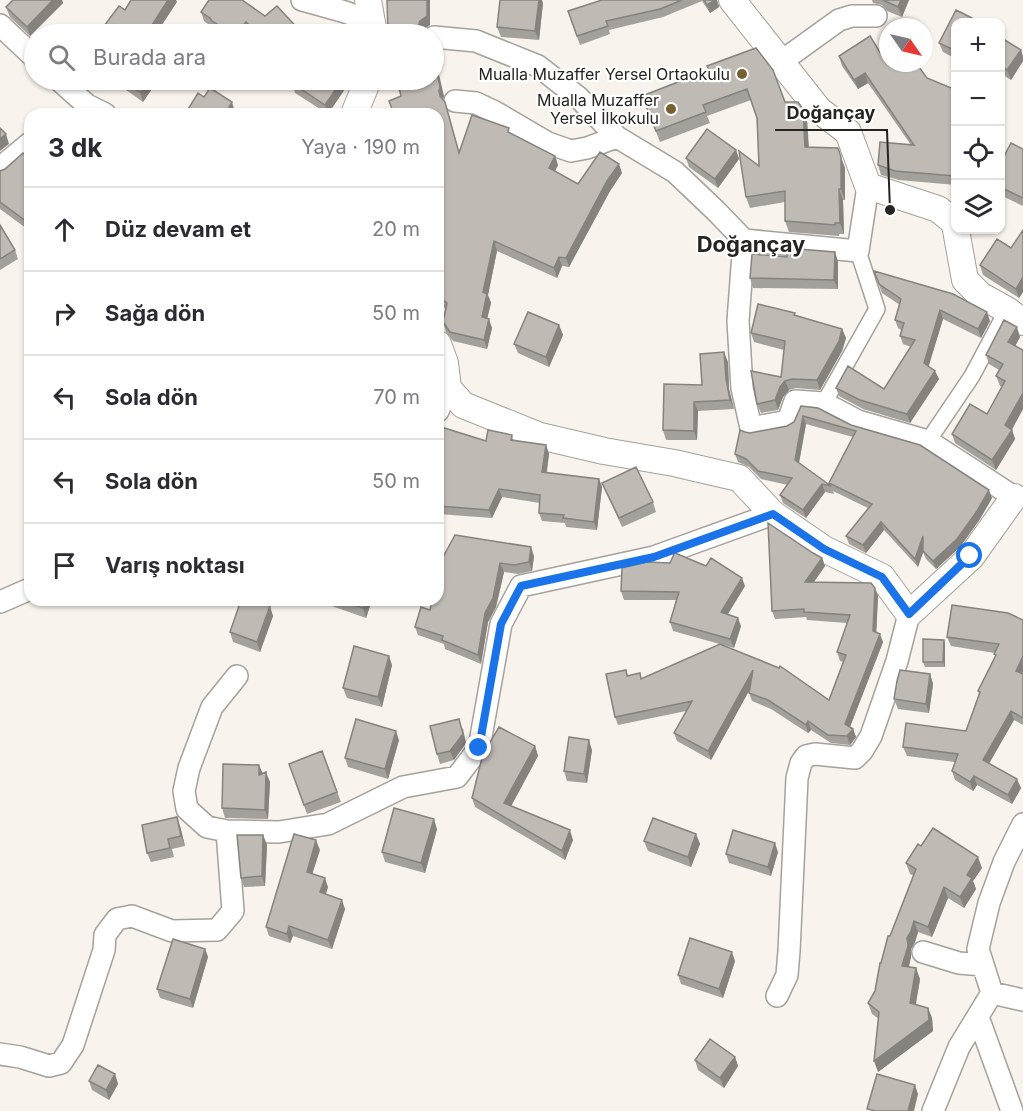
<!DOCTYPE html>
<html lang="tr">
<head>
<meta charset="utf-8">
<style>
  :root { --surface:#fff; --page:#f2f2f3; --text:#2b2b33; --muted:#7c7c81; --line:#e1e1e2 }
  body { margin:0; font-family:Inter,sans-serif; background:var(--page); color:var(--text) }
  .controls { position:absolute; right:18px; top:18px; display:grid; overflow:hidden; border-radius:12px; box-shadow:0 2px 4px #0004 }
  .controls button { width:54px; height:54px; display:grid; place-items:center; padding:0; border:0; border-bottom:2px solid var(--line); background:var(--surface); color:var(--text); font:30px sans-serif }
  .compass { position:absolute; left:879px; top:18px; width:54px; height:54px; border-radius:50%; background:var(--surface); box-shadow:0 2px 4px #0004; rotate:124deg }
  .stop { position:absolute; width:18px; height:18px; margin:-14px; border:4px solid #1a73e8; border-radius:50%; background:#fff }
  .stop.end { background:#1a73e8; border-color:#fff; box-shadow:0 2px 6px #0008 }
  .list { margin:0; padding:0; list-style:none }
  h2 { display:flex; justify-content:space-between; align-items:center; height:78px; margin:0; padding:0 24px; font-size:26px }
  h2 small { font-size:20px; font-weight:400; color:var(--muted) }
  .list li { display:grid; grid-template-columns:39px 1fr auto; gap:18px; align-items:center; box-sizing:border-box; height:84px; padding:0 24px; border-top:2px solid var(--line) }
  .list b { display:block; font-size:22px; white-space:nowrap }
  .list em { font-size:20px; font-style:normal; color:var(--muted) }
  .icon { flex:none; width:33px; height:33px; fill:none; stroke:currentColor; stroke-width:2; stroke-linecap:round; stroke-linejoin:round }
  .map { position:relative; flex:none; width:1023px; height:1111px; overflow:hidden }
  .search { position:absolute; background:var(--surface); box-shadow:0 2px 4px #0004; left:24px; top:24px; width:420px; height:66px; display:flex; align-items:center; gap:15px; box-sizing:border-box; padding:0 21px; border-radius:33px; color:var(--muted); font-size:22px }
  .panel { position:absolute; background:var(--surface); box-shadow:0 2px 4px #0004; left:24px; top:108px; width:420px; height:498px; border-radius:18px }
  .map>svg:first-child { display:block }
  .lines { fill:none; stroke-linecap:round; stroke-linejoin:round }
  .pedestrian-casing { stroke:#a5a19b; stroke-width:18 }
  .minor-casing { stroke:#a5a19b; stroke-width:24 }
  .tertiary-casing { stroke:#a5a19b; stroke-width:28 }
  .pedestrian { stroke:#fff; stroke-width:15 }
  .minor { stroke:#fff; stroke-width:21 }
  .tertiary { stroke:#fff; stroke-width:26 }
  .wall { fill:#a4a09b; fill-rule:evenodd }
  .shaded-wall { fill:#86827e }
  .building { fill:#bfbab4; stroke:#86827e; stroke-width:1.5 }
  .route { stroke:#1a73e8; stroke-width:8 }
  .poi-dot { fill:#775f30; stroke:#fff; stroke-width:2 }
  .labels { text-anchor:middle; stroke-width:4.5; stroke-linejoin:round; paint-order:stroke }
  .poi-label { font-size:16px; fill:#252421; stroke:#fff; text-anchor:end }
  .district-label { font-size:22px; font-weight:bold; fill:#252421; stroke:#fff }
  .leader { fill:none; stroke:#252421; stroke-width:2 }
  .callout-dot { fill:#252421; stroke:#fff; stroke-width:2 }
  .callout-label { font-size:18px; text-anchor:middle; font-weight:bold; fill:#252421; stroke:#fff; stroke-width:4.5; stroke-linejoin:round; paint-order:stroke }
</style>
</head>
<body>
<div class="map">
<svg width="1023" height="1111" viewBox="0 0 1023 1111">
  <rect width="100%" height="100%" fill="#f8f4ed"/>
  <g class="lines">
    <g class="pedestrian-casing">
      <path id="pedestrian" d="M824,403l53,-94 -19,-58
        M928,441l44,-65 35,-66"/>
    </g>
    <g class="minor-casing">
      <path id="minor" d="M302,0l43,12 27,10
        M0,25l34,32
        M434,37l42,4 62,25 40,31 39,40 58,35 41,39 28,29 114,11 10,-65
        M782,61l57,-41 13,-4h24
        M59,80l28,25 18,9
        M455,101l21,2 19,9 53,31 23,8 16,-3 30,-11
        M0,168l30,-25
        M744,240l-6,81 4,67 9,40 37,-7 7,-20 29,2 34,18 70,20 86,56
        M438,411l10,-23
        M0,602l30,-13
        M237,676l-25,31 -23,61 -5,23 3,18 20,18 20,4 52,1 49,-8 75,-37 54,-10 22,-29 22,-124 20,-38 133,-29 119,-43
        M923,952l36,11 24,2
        M992,993l31,7
        M777,996l10,-21 2,-24 8,-173 4,-15 5,-7 9,-2 40,4 7,-7 9,-15 26,-75 12,-47
        M978,1017l34,94
        M0,1054l20,3 29,9 12,-3 12,-18 31,-95 1,-15 12,-16 15,-3 40,15 45,-1 16,-19 -6,-80
        M933,1111l26,-64 33,-54 -14,-44 11,-46 15,-41 19,-38"/>
    </g>
    <g class="tertiary-casing">
      <path id="tertiary" d="M368,0l6,34
        M732,0l87,110 29,22 20,54 70,23 15,12 3,8
        M354,114l14,-34
        M956,230l9,50 15,15 27,15 16,12
        M438,344l7,19 3,25 15,17 77,31 64,15 70,12 65,15 34,36 51,35 58,28 27,37 62,-57 43,-60"/>
    </g>
    <use href="#pedestrian" class="pedestrian"/>
    <use href="#minor" class="minor"/>
    <use href="#tertiary" class="tertiary"/>
  </g>
  <path class="wall" d="M13,0h49l1,3 -33,33 -20,-19 -4,-10z
    M602,0h115l2,7 -9,6 -8,-12 -39,16 -54,13 1,4 -30,11 -12,-34z
    M872,0h37l-7,17 -15,-6 -5,-6 -9,-2z
    M543,3l-4,37 -38,-3 -4,-10z
    M201,12l64,4 38,18h-51l-3,-2 -2,2h-26l-17,-13z
    M956,22v37l-13,-7 -4,-9z
    M1000,37l21,13 2,7v4l-12,19 -11,-7z
    M881,54l46,24 29,12v95l-57,-5 -18,-5 -3,-10 33,-20 -43,-62 -10,6 -16,-23 -3,-10z
    M709,70l76,32 18,7 4,11 2,27 36,21v32h-2l1,34h-5v2l-50,-4 -4,-11v-19l-35,6 -4,-11 13,-31 -2,-48 -6,-18 -44,16 3,7 -50,19 -18,-46z
    M90,80h68l-15,22 -31,-22 -8,10z
    M293,80h58l-23,34 -33,-21 -3,-10 2,-3z
    M401,96h43l-1,4 5,12 11,40 52,-18 44,22 3,9 -3,6 23,13 44,-11 -12,18 -41,76 -7,-1 -5,12 -60,-27 -9,44 3,8 -4,16 5,9 -5,21 -34,-8 -7,-9 -3,-10 3,-13 -8,-6v-189z
    M1023,149v57l-23,-11v-31z
    M736,150l3,9 -21,29 -29,-21 -3,-9z
    M30,160v71l-30,-22v-38z
    M0,225l15,25 3,9 -18,11z
    M1023,230v62l-4,6 -36,-23 -3,-10 31,-17z
    M835,252l3,10v27l-85,-1 -3,-10 37,-21z
    M874,271l116,50 -9,17 -38,-19 -15,47 7,5 4,8 -29,44 -47,-14 -24,-13 -3,-8 48,1 27,-42 -8,-3 -3,-8 1,-6 -3,-2 -3,-8 5,-15 -18,-12z
    M796,316l46,13 4,9 -4,13 -22,39 -24,-2 -7,2 -6,7 -5,13 -17,3 -4,-9 24,-27 3,-27 -30,-8 -3,-9z
    M559,325l4,10 -14,32 -31,-14 -4,-9z
    M1020,337l-5,9 8,63 -11,21 3,9 -19,31 -41,-27 -3,-9 35,-20 15,-27 -2,-1 -4,-10 3,-6 -10,-6 -3,-9z
    M728,362l1,27 5,20 -36,2 -1,29h-31l-3,-10 39,-45z
    M801,406l17,2 174,90 -12,21 -20,28 -24,22 -10,-10 -3,-7 -5,15 -34,-37 -18,23 -17,-9 -3,-8 22,-28 -35,-17 1,3 -9,-2 -19,26 -23,-15 -3,-8 8,-10 -27,-6 -12,-12 -11,-5 -3,-8 10,-22 5,1 37,-7 7,-4zM806,424l47,13 -24,46 1,3 -31,-23z
    M438,426l48,15 26,-6 1,5 33,5 3,9 -2,19 52,6 3,8 -5,43 -31,-3 -1,-4 -23,-2 -3,-8 1,-10 -38,-6 -10,21 -54,-4z
    M602,483l51,19 3,10 -34,15z
    M813,553l9,5 3,8 -11,16 61,6 3,8 -2,36 7,10 -33,85 3,2 3,8 -6,8 -19,-2 -20,-13 -3,3 -37,-24 -19,-8 -3,-8 1,-4 -39,71 -34,-19 -3,-8 12,-22 -68,14 -3,-8 11,-47 2,6 14,2 78,-34 109,56 14,-38 -3,-1 -3,-9 10,-29 -40,-3 -1,-3 -31,2 -3,-8z
    M534,556l-2,15 -14,3 -14,-2 -8,35 -8,15 -7,42 -36,-15 -1,-5 -26,-9 -3,-8 15,-17 8,-35z
    M745,586l-17,28 13,12 -7,22 -61,-17 -3,-9 6,-22h-52l-3,-9z
    M324,600h48l-6,18 -40,-14z
    M1008,613l15,61v51l-9,-5 -25,43 32,25 -9,16 -35,-19 -4,6 -18,-11 -3,-9 3,-9 -48,-6 -4,-9 63,-16 13,-37 -1,-3 17,-35 -1,-2 1,-1 -44,-7 -4,-9z
    M273,616l-13,36 -27,-10 -3,-10z
    M944,640l1,4v23h-20l-2,-5z
    M392,665l-10,42 -35,-9 -4,-10z
    M930,674l3,10 -4,29 -31,-4 -4,-10z
    M463,728l3,15 -12,17 -14,4 -3,-10z
    M399,740l-11,39 -40,-12 -3,-9z
    M535,746l3,10 -27,50 62,34 -8,20 -90,-53 -3,-9z
    M592,750l-5,33 -20,-2 -3,-10z
    M322,751l19,51 -34,12 -18,-50z
    M263,774l7,8 -2,37 -43,-1 -3,-10z
    M180,826l5,20 -13,3 2,8 -23,5 -4,-9z
    M437,829l-12,44 -40,-11 -3,-10z
    M696,834l4,10 -9,23 -43,-16 -4,-10z
    M263,835l4,10 -2,41 -21,1 -3,-9z
    M921,846l61,22 -9,13 3,8 -12,19 -16,-10 -16,39 -14,-5 -3,10 -4,7v8l-2,10 11,12 -4,25 12,4 4,10 1,13 -55,41 1,-53 -7,-5 -4,-11 7,-12 6,-28 9,-27 24,-60 -4,-2 -4,-11z
    M320,850l-8,23 16,14 -2,7 19,15 -13,40 -39,-13 -3,7 -21,-7 -3,-9z
    M778,852l-7,24 -42,-13 -3,-9z
    M205,949l3,8 -15,51 -33,-10 -3,-9z
    M735,961l-12,37 -42,-14 -3,-9z
    M735,1057l3,9 -14,22 -26,-18 -3,-10z
    M115,1074l3,10 -9,16 -17,-10 -3,-9z"/>
  <path class="shaded-wall" d="M53,0h9l1,3 -33,33 -3,-9z
    M168,0h8l1,2 -21,32h-5l-1,-6z
    M427,0h3v25l-7,5 -1,4h-2l-2,-8z
    M539,0h3l1,3 -4,37 -4,-9z
    M715,0h2l2,7 -9,6 -3,-8z
    M901,0h8l-7,17 -4,-10z
    M246,22l3,10 -2,2h-10z
    M1021,50l2,7v4l-12,19 -4,-10z
    M434,53l10,43 -2,4 -2,-4z
    M865,73l3,10 -10,6 -4,-9z
    M102,80h10l-8,10 -3,-9z
    M148,80h10l-15,22 -3,-10z
    M342,80h9l-23,34 -3,-9z
    M232,102l3,10 -6,-5z
    M803,109l4,11 2,38 -4,-11z
    M6,134l3,10 -9,7v-12z
    M736,150l3,9 -21,29 -3,-9z
    M555,156l3,9 -6,12 -3,-9z
    M841,157l4,11v32l-4,-11z
    M619,164l3,9 -12,18 -41,76 -3,-9 41,-77z
    M839,189l4,11 1,34 -4,-11z
    M494,241l3,10 -9,44 3,8 -6,24 -3,-10 1,-25z
    M835,252l3,10v27l-4,-9z
    M559,257l3,9 -5,12 -3,-10z
    M1023,277v15l-4,6 -3,-9z
    M940,310l3,9 -16,53 -3,-9z
    M987,312l3,9 -9,17 -3,-9z
    M489,319l3,9 -5,21 -3,-9z
    M559,325l4,10 -14,32 -3,-10z
    M1017,327l3,10 -8,15 -4,-10z
    M842,329l4,9 -4,13 -22,39 -3,-10z
    M724,352l4,10 1,27 5,20 -4,-9 -4,-21z
    M935,371l4,8 -29,44 -3,-9z
    M785,381l4,9 -6,7 -5,13 -3,-10 5,-13z
    M1023,393v16l-13,23 2,-2 3,9 -19,31 -4,-10 13,-35z
    M694,402l4,9 -1,29 -3,-9z
    M803,416l3,8 -8,44 -3,-8z
    M546,445l3,9 -4,27 -3,-9z
    M599,479l3,8 -5,43 -3,-8z
    M822,484l3,8 -19,26 -3,-8z
    M499,489l3,8 -10,21 -3,-8z
    M989,490l3,8 -12,21 -20,28 -24,22 -3,-8z
    M881,522l3,8 -18,23 -3,-8z
    M923,536l3,8 -8,23 -3,-8z
    M531,547l3,9 -2,15 -3,-9z
    M822,558l3,8 -17,24 -3,-8z
    M500,563l4,9 -8,35 -8,15 -7,42 -3,-9 7,-42z
    M742,578l3,8 -21,34 -3,-8z
    M875,588l3,8 -2,44 -3,-9z
    M366,600h6l-6,18 -3,-10z
    M270,606l3,10 -13,36 -3,-10z
    M738,618l3,8 -7,22 -4,-9z
    M880,634l3,8 -35,90 -3,-8z
    M944,640l1,4v23l-2,-5z
    M389,656l3,9 -10,42 -4,-10z
    M1023,656v16l-3,8 -4,-9z
    M753,670l3,8 -45,82 -3,-9z
    M930,674l3,10 -4,29 -3,-9z
    M1011,711l3,9 -28,49 -3,-9z
    M459,719l7,24 -12,17 -4,-9z
    M808,721l3,9 -3,3 -2,-8z
    M853,729l3,8 -6,8 -3,-9z
    M396,731l3,9 -11,39 -3,-10z
    M589,740l3,10 -5,33 -3,-9z
    M535,746l3,10 -30,56 -4,-9z
    M259,765l4,9 -4,1z
    M266,772l4,10 -2,37 -3,-9z
    M974,776l3,9 -4,6 -3,-9z
    M1017,779l4,9 -9,16 -4,-9z
    M177,817l3,9 5,20 -4,-10z
    M434,819l3,10 -12,44 -4,-10z
    M570,830l3,10 -8,20 -3,-9z
    M696,834l4,10 -9,23 -3,-10z
    M263,835l4,10 -2,41 -3,-10z
    M316,840l4,10 -10,31 -3,-9z
    M775,843l3,9 -7,24 -3,-9z
    M978,857l4,11 -9,13 3,8 -12,19 -4,-11 7,-22z
    M325,878l3,9 -5,14 -3,-9z
    M944,887l4,11 -16,39 -4,-10z
    M342,900l3,9 -13,40 -4,-9z
    M914,921l4,11 -3,10 -4,7v8l-5,20 -4,-11 5,-28z
    M289,926l4,10 -3,7 -3,-9z
    M205,949l3,8 -15,51 -3,-9z
    M732,952l3,9 -12,37 -4,-9z
    M916,968l4,11 -6,35 -4,-11z
    M928,1008l4,10 1,13 -55,41 -4,-11z
    M735,1057l3,9 -14,22 -4,-10z
    M115,1074l3,10 -9,16 -3,-10z
    M915,1085l3,9 -4,17h-6z"/>
  <path class="building" d="M13,0h40l-26,27 -21,-20z
    M131,0h37l-18,28 4,3 -3,3h-53l21,-28 6,4z
    M209,0h33l23,16 12,-10 26,28h-46l-11,-12 -9,12h-5l-20,-13 -2,-3 -9,-6z
    M387,0h40v16l-7,5 -2,5 1,6 1,2h-32z
    M500,0h39l-4,31 -38,-4z
    M602,0h80l-22,9 -54,12 2,5 -31,10 -9,-25z
    M704,0h11l-8,5z
    M883,0h18l-3,7z
    M956,10l24,12h-24v29l-17,-8z
    M75,31l4,3h-7z
    M327,31l6,3h-9z
    M870,36l11,18 7,-10v19h28l11,15 29,12v84l-1,2 -60,-5 -17,-6 2,-23 34,3 -49,-72 -11,7 -15,-24z
    M1000,37l21,13 -14,20 -7,-4z
    M756,48l17,22 12,32h13l5,7 2,38 33,1 3,9v32h-2l1,34h-5v2l-50,-4v-30l-39,6 -7,-46 20,15 -2,-48 -10,-29 -44,16 3,7 -50,19 -14,-35 67,-26 -2,-4z
    M434,58l6,29 -1,4 1,5 5,6 14,51 13,-38 37,13 -1,4 47,24 -6,12 29,16 22,-32 19,12 -12,17 -41,77 -7,-1 -5,11 -60,-27 -11,51 4,2 -5,23 7,2 -5,21 -34,-8 -7,-10 4,-19 -9,-7v-182h-44l-5,-13 12,-5 -4,-16h37z
    M121,80h27l-8,12z
    M294,80h48l-17,25 -33,-22z
    M210,88l22,14 -3,5 10,7h-54l13,-21 6,4z
    M0,128l6,6 -6,5z
    M707,129l29,21 -21,29 -29,-21z
    M1011,143l12,6v49l-23,-11v-23z
    M23,153l7,7v64l-30,-22v-31l5,-2z
    M956,191v9l-4,-3z
    M0,225l15,25 -15,9z
    M1023,230v47l-7,12 -36,-24 17,-26 14,9z
    M786,248l49,4 -1,28 -84,-2 2,-24 35,3z
    M874,271l79,23 34,18 -9,17 -38,-19 -16,53 11,8 -28,43 -47,-14 -24,-12 12,-22 36,23 31,-49 -15,-4 4,-13 -9,-3 6,-21 -22,-15z
    M758,304l37,9 -1,2 48,14 -3,12 -22,39 -25,-1 -7,2 -5,6 -5,13 -18,4 -6,-33 30,6 4,-36 -34,-8z
    M528,312l31,13 -13,32 -32,-13z
    M1004,320l13,7 -9,15 15,8v43l-18,32 7,5 -20,30 -40,-26 18,-30 17,10 18,-33 -9,-5 7,-12 -17,-9z
    M724,352l2,27 4,21 -36,2v29l-31,-1 1,-46 38,1 -2,-31z
    M801,406l17,2 33,17 69,20 69,45 -12,21 -20,28 -24,22 -10,-10v-15l-8,23 -34,-37 -18,23 -17,-9 26,-32 -43,-21 27,-52 -53,-15 -8,44 36,26 -9,-2 -19,26 -23,-15 12,-17 -34,-7 -12,-12 -11,-5 5,-24 5,2 5,1 37,-7 7,-4z
    M438,426l48,15 2,-11 24,5 -1,5 35,5 -4,27 57,7 -5,43 -31,-4 1,-3 -25,-2 1,-18 -41,-6 -10,21 -51,-4z
    M636,467l17,35 -34,16 -17,-35z
    M768,523l45,30 9,5 -17,24 66,1 4,5 -2,43 7,3 -35,90 8,5 -6,7 -19,-1 -20,-14 -2,4 -38,-25 -19,-7 4,-23 -45,81 -34,-18 18,-32 -77,16 -9,-43 20,-4 1,6 13,-3 1,6 79,-35 59,24 1,-2 49,34 17,-45 -9,-3 13,-37 -46,-3v-3l-32,2z
    M455,535l76,12 -2,15 -15,3 -14,-2 -7,35 -8,15 -7,42 -36,-15 1,-4 -28,-9 6,-20 9,3 2,-10h6v-25l4,-16z
    M675,553l31,13 5,-8 31,20 -21,34 17,6 -8,21 -60,-17 9,-30 -58,-1 1,-23 25,-6 23,1 4,-9z
    M241,600h11l18,6 -13,36 -27,-10z
    M339,600h27l-3,8z
    M952,605l56,8 15,7v36l-7,15 7,3v44l-12,-7 -28,49 34,19 -9,16 -34,-19 -4,6 -18,-11 6,-17 -55,-7 3,-24 60,8 14,-39 -2,-1 18,-36 -2,-1 5,-10 -52,-7z
    M923,639l21,1 -1,22h-20z
    M354,646l35,10 -11,41 -35,-9z
    M900,670l30,4 -4,30 -32,-5 3,-18z
    M356,719l40,12 -11,38 -40,-11z
    M459,719l4,15 -13,17 -13,3 -7,-28z
    M499,727l36,19 -31,57 66,27 -8,21 -90,-53 11,-44z
    M569,737l20,3 -5,34 -20,-3z
    M322,751l15,41 -33,13 -15,-41z
    M223,764l36,1v10l7,-3 -1,38 -43,-2z
    M394,808l40,11 -13,44 -39,-11z
    M177,817l4,19 -13,3 2,9 -23,5 -5,-28z
    M653,818l43,16 -8,23 -44,-16z
    M933,828l45,29 -11,18 5,3 -12,19 -16,-10 -16,40 -14,-6 -3,10 -4,7 1,8 -6,20 14,2 -6,35 18,5 1,12 -55,41 5,-49 -11,-9 7,-12 5,-28h1l7,-27h2l26,-67 -10,-6 12,-19 3,2z
    M733,830l42,13 -7,24 -42,-13z
    M294,834l22,6 -9,32 18,6 -5,14 22,8 -14,40 -39,-14 -2,8 -21,-7z
    M237,835h26l-1,41 -21,2z
    M690,938l42,14 -13,37 -41,-14z
    M173,939l32,10 -15,50 -33,-10z
    M710,1039l25,18 -15,21 -25,-18z
    M98,1065l17,9 -9,16 -17,-9z
    M877,1074l38,11 -7,26h-32l-9,-2z"/>
  <g class="lines">
    <path class="route" d="M479,748l22,-124 20,-38 133,-29 119,-43 51,35 58,28 27,37 61,-58"/>
  </g>
  <g class="poi-dot">
    <circle cx="742" cy="74" r="6"/>
    <circle cx="671" cy="109" r="6"/>
  </g>
  <g class="labels">
    <g class="poi-label">
      <text x="730" y="80">Mualla Muzaffer Yersel Ortaokulu</text>
      <text x="659" y="106">Mualla Muzaffer<tspan x="659" dy="18">Yersel İlkokulu</tspan></text>
    </g>
    <g class="district-label">
      <text x="751" y="252">Doğançay</text>
    </g>
  </g>
  <path class="leader" d="M890 210L887 130H775"/>
  <circle class="callout-dot" cx="890" cy="210" r="6"/>
  <g class="callout-label">
    <text x="831" y="119">Doğançay</text>
  </g>
</svg>
<div class="controls">
<button>+</button>
<button>−</button>
<button><svg class="icon" aria-label="locate" viewBox="0 0 24 24"><circle cx="12" cy="12" r="6"/><path d="M12 2v4M12 18v4M2 12h4M18 12h4"/></svg></button>
<button><svg class="icon" aria-label="layers" viewBox="0 0 24 24"><path d="M12 4l9 5-9 5-9-5zM3 14l9 5 9-5"/></svg></button>
</div>
<svg class="compass" viewBox="-18 -18 36 36"><path d="M0-13l5 13h-10z" fill="#e53935"/><path d="M0 13l5-13h-10z" fill="#7c7c81"/></svg>
<div class="stop" style="left:970px;top:556px"></div>
<div class="stop end" style="left:479px;top:748px"></div>
<div class="search"><svg class="icon" aria-label="search" viewBox="0 0 24 24"><circle cx="10" cy="10" r="6"/><path d="M15 15l6 6"/></svg>Burada ara</div>
<section class="panel">
<h2>3 dk<small>Yaya · 190 m</small></h2>
<ul class="list">
<li><svg class="icon" aria-label="ahead" viewBox="0 0 24 24"><path d="M12 20V5M6 11l6-6 6 6"/></svg><div><b>Düz devam et</b></div><em>20 m</em></li>
<li><svg class="icon" aria-label="right" viewBox="0 0 24 24"><path d="M7 20v-9h11M14 6l5 5-5 5"/></svg><div><b>Sağa dön</b></div><em>50 m</em></li>
<li><svg class="icon" aria-label="left" viewBox="0 0 24 24"><path d="M17 20v-9H6M10 6l-5 5 5 5"/></svg><div><b>Sola dön</b></div><em>70 m</em></li>
<li><svg class="icon" aria-label="left" viewBox="0 0 24 24"><path d="M17 20v-9H6M10 6l-5 5 5 5"/></svg><div><b>Sola dön</b></div><em>50 m</em></li>
<li><svg class="icon" aria-label="arrive" viewBox="0 0 24 24"><path d="M6 21V4h12l-3 4 3 4H6"/></svg><div><b>Varış noktası</b></div></li>
</ul>
</section>
</div>
</body>
</html>
